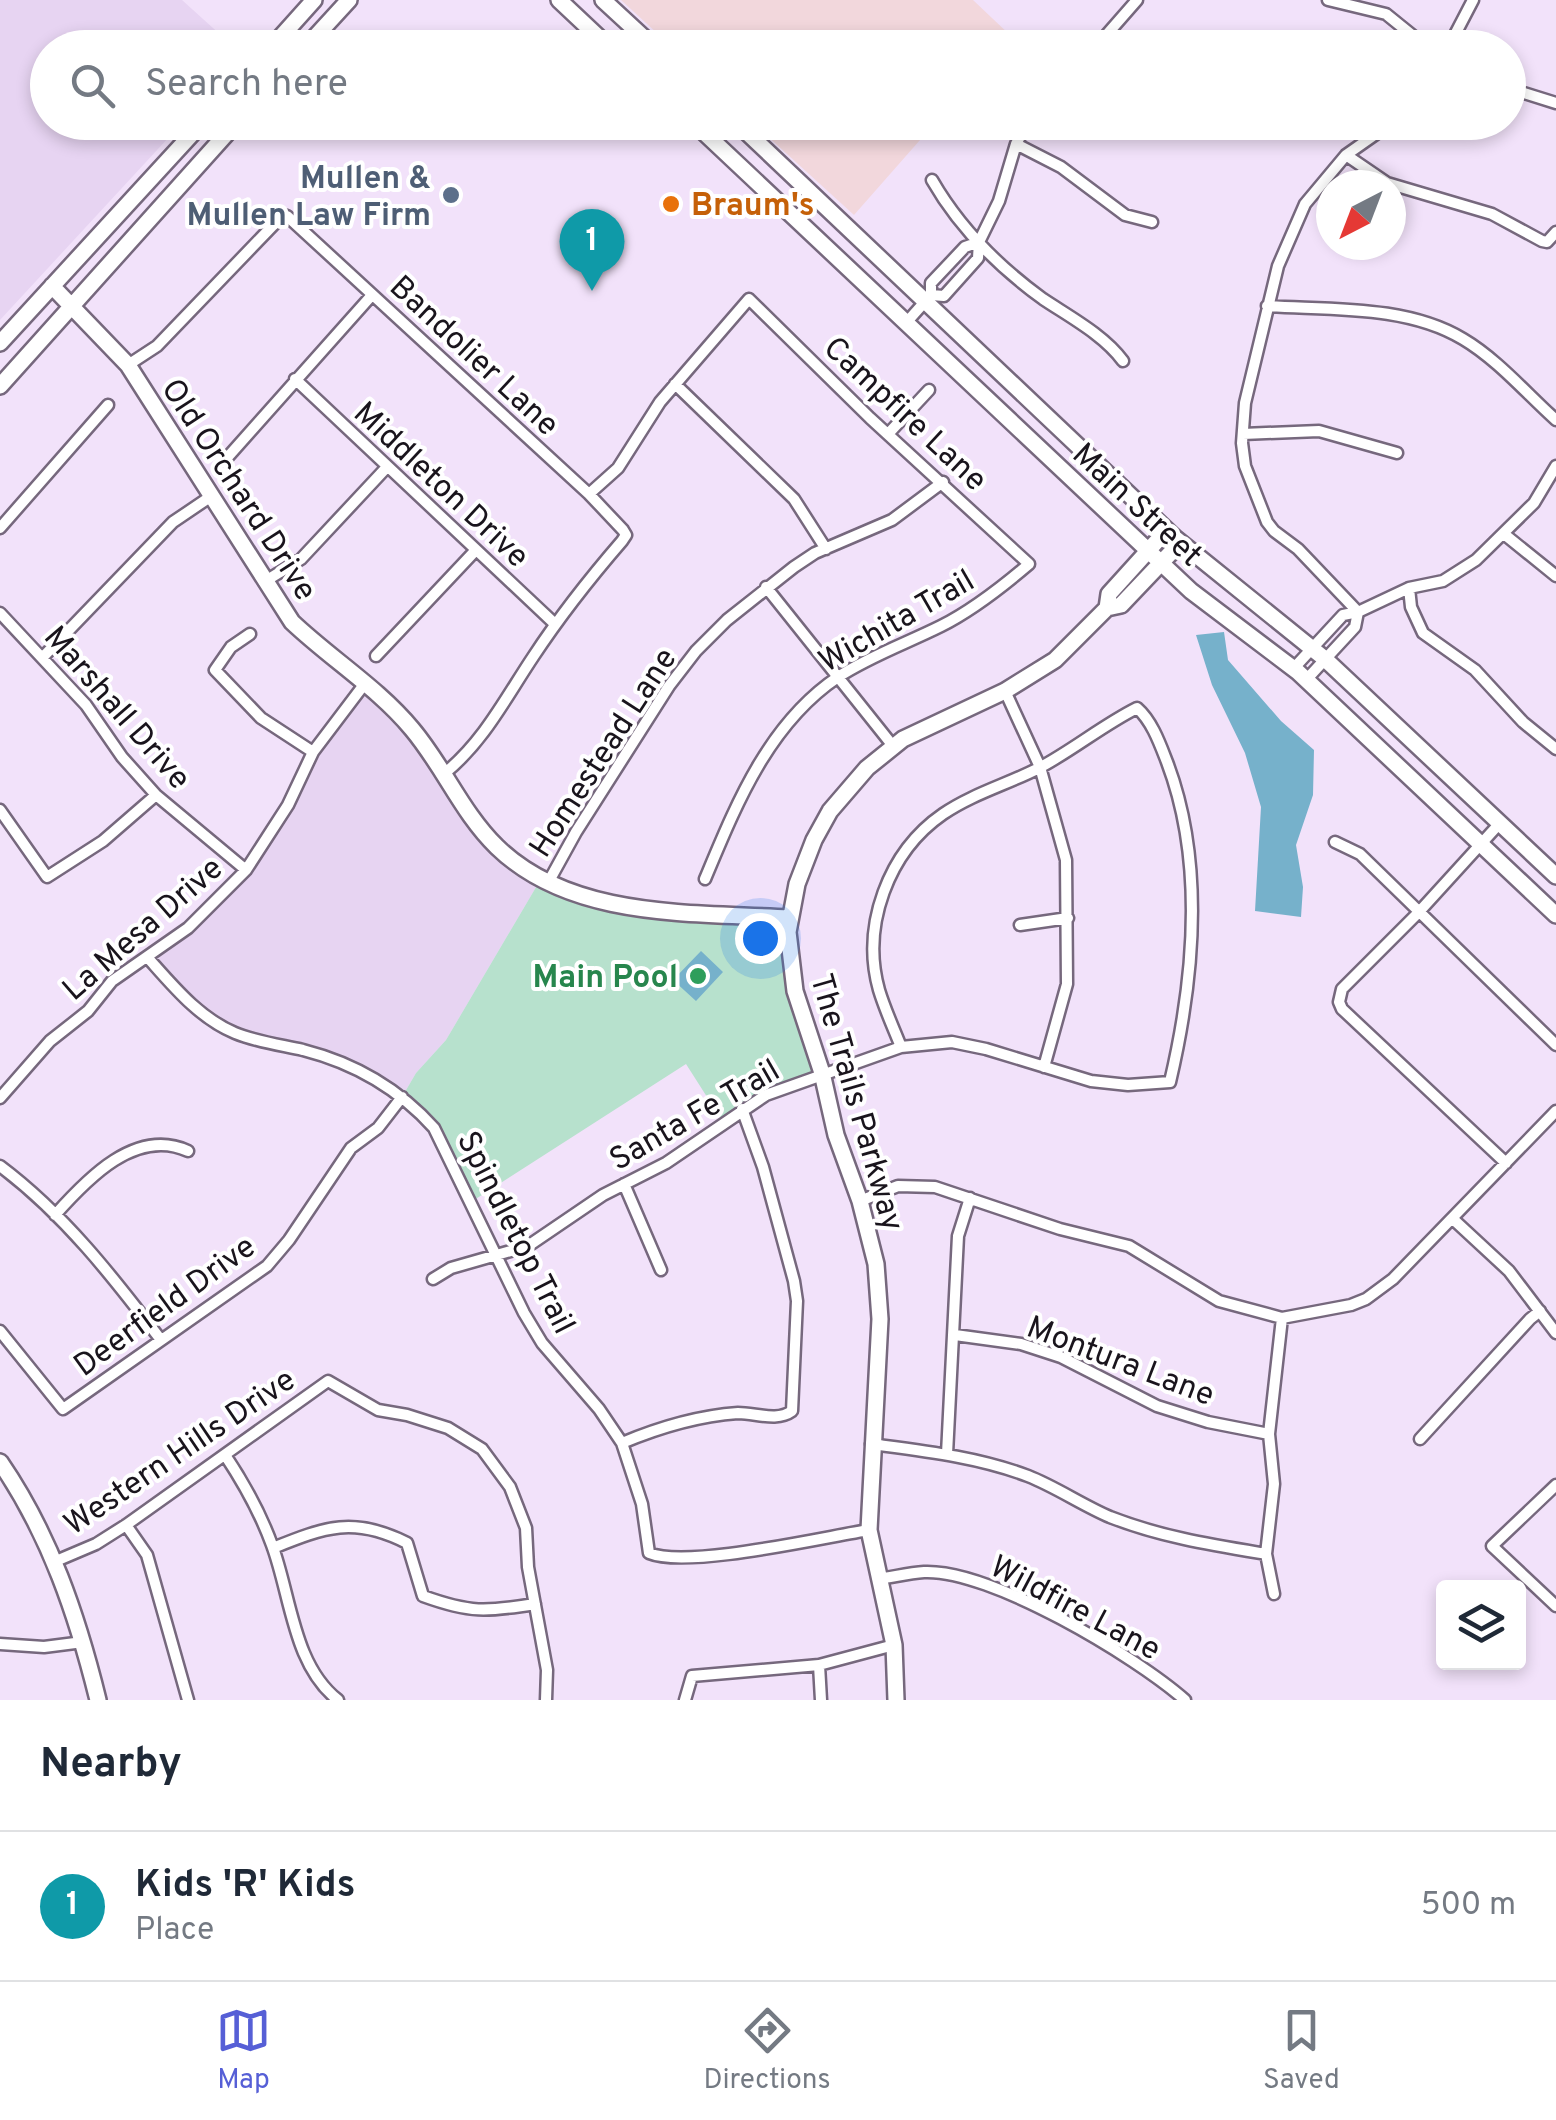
<!DOCTYPE html>
<html lang="en">
<head>
<meta charset="utf-8">
<style>
  :root { --surface:#fff; --page:#f2f2f3; --text:#1f2937; --muted:#747a83; --line:#e0e1e3; --accent:#565fd6 }
  body { margin:0; font-family:Overpass,sans-serif; background:var(--page); color:var(--text) }
  .controls { position:absolute; right:30px; bottom:30px; display:grid; overflow:hidden; border-radius:10px; box-shadow:0 5px 15px #0003 }
  .controls button { width:90px; height:90px; display:grid; place-items:center; padding:0; border:0; border-bottom:2px solid var(--line); background:var(--surface); color:var(--text); font:50px sans-serif }
  .compass { position:absolute; left:1316px; top:170px; width:90px; height:90px; border-radius:50%; background:var(--surface); box-shadow:0 5px 15px #0003; rotate:222deg }
  .you { position:absolute; left:760px; top:938px; width:35px; height:35px; margin:-25px; border:8px solid #fff; border-radius:50%; background:#1a73e8; box-shadow:0 0 0 15px #1a73e833 }
  .badge { display:grid; place-items:center; width:65px; height:65px; border-radius:50%; background:var(--accent); color:#fff; font-size:32px; font-weight:700 }
  .pin { position:absolute; translate:-50% -82px; filter:drop-shadow(0 2px 5px #0008) }
  .pin::after { content:''; position:absolute; top:52px; width:35px; height:30px; background:inherit; clip-path:polygon(0 0,100% 0,50% 100%) }
  .list { margin:0; padding:0; list-style:none }
  h2 { display:flex; justify-content:space-between; align-items:center; height:130px; margin:0; padding:0 40px; font-size:42px }
  h2 small { font-size:32px; font-weight:400; color:var(--muted) }
  .list li { display:grid; grid-template-columns:65px 1fr auto; gap:30px; align-items:center; box-sizing:border-box; height:150px; padding:0 40px; border-top:2px solid var(--line) }
  .list b { display:block; font-size:38px; white-space:nowrap }
  .list p { margin:0; font-size:32px; white-space:nowrap; color:var(--muted) }
  .list em { font-size:32px; font-style:normal; color:var(--muted) }
  .icon { flex:none; width:55px; height:55px; fill:none; stroke:currentColor; stroke-width:2; stroke-linecap:round; stroke-linejoin:round }
  .map { position:relative; flex:none; width:1556px; height:1700px; overflow:hidden }
  .search { position:absolute; background:var(--surface); box-shadow:0 5px 15px #0003; left:30px; right:30px; top:30px; height:110px; display:flex; align-items:center; gap:25px; box-sizing:border-box; padding:0 35px; border-radius:55px; color:var(--muted); font-size:38px }
  .sheet { height:280px; background:var(--surface) }
  nav { display:flex; justify-content:space-around; align-items:center; box-sizing:border-box; height:140px; border-top:2px solid var(--line); background:var(--surface); font-size:28px; color:var(--muted) }
  nav a { display:grid; justify-items:center; gap:5px }
  nav .on { color:var(--accent) }
  .map>svg:first-child { display:block }
  .commercial { fill:#f2d7dc }
  .built { fill:#e7d4f2 }
  .green { fill:#b7e1cd }
  .water { fill:#76b1cb }
  .lines { fill:none; stroke-linecap:round; stroke-linejoin:round }
  .street-casing { stroke:#76687d; stroke-width:15 }
  .secondary-casing { stroke:#76687d; stroke-width:20 }
  .street { stroke:#fff; stroke-width:10 }
  .secondary { stroke:#fff; stroke-width:15 }
  .service-dot { fill:#5c6f8a; stroke:#fff; stroke-width:4 }
  .food-dot { fill:#e8710a; stroke:#fff; stroke-width:4 }
  .leisure-dot { fill:#2e9e5b; stroke:#fff; stroke-width:4 }
  .labels { text-anchor:middle; stroke-width:8; stroke-linejoin:round; paint-order:stroke }
  .service-label { font-size:32px; font-weight:bold; fill:#4e5e75; stroke:#fff; text-anchor:end }
  .food-label { font-size:32px; font-weight:bold; fill:#c56008; stroke:#fff; text-anchor:start }
  .street-label { font-size:32px; fill:#19141c; stroke:#fff }
  .leisure-label { font-size:32px; font-weight:bold; fill:#27864d; stroke:#fff; text-anchor:end }
</style>
</head>
<body>
<div class="map">
<svg width="1556" height="1700" viewBox="0 0 1556 1700">
  <rect width="100%" height="100%" fill="#f2e2fa"/>
  <path class="commercial" d="M621,0h352l38,36 -10,12 -329,-1z
    M753,123h182l-81,92z"/>
  <path class="built" d="M0,0h182l52,47 -186,1v74l134,1 -182,197z
    M366,682l45,46 60,89 71,60 -96,163 -30,33 -14,24 -63,-34 -66,-19 -64,-26 -61,-60 98,-88 67,-118z"/>
  <path class="green" d="M542,877l36,17 211,24 1,49 32,106 -56,22 -43,27 -37,-58 -215,138 -24,-52 -45,-53 14,-24 30,-33z"/>
  <path class="water" d="M1224,632l4,28 53,61 33,29 -1,45 -17,50 7,42 -2,30 -46,-6 6,-104 -16,-54 -33,-68 -16,-50z
    M701,951l22,21 -27,29 -23,-21z"/>
  <g class="lines">
    <g class="street-casing">
      <path id="street" d="M1328,0l58,14 42,34
        M1095,48l42,-48
        M1448,48l25,-48
        M1508,88l48,15
        M1016,144l45,23 64,48 27,7
        M1346,155l41,28 105,31 50,27 5,1 9,-10
        M932,180c27,47 67,87 111,119 27,18 61,36 80,62
        M931,295l13,1 34,-38 1,-16 20,-41 17,-57 12,-22
        M1267,306c63,4 140,-1 196,33 34,20 64,55 93,81
        M905,324l26,-29v-12l34,-36 14,-5
        M128,365l29,-19 126,-131 4,1 302,278 34,36 3,5 -4,6c-32,37 -62,75 -89,116 -28,42 -49,84 -88,116
        M295,379l260,245
        M675,384l119,115 32,50
        M888,434l41,-44
        M1243,434l76,-3 78,22
        M226,459l146,-164
        M589,494l29,-26 42,-66 89,-103 121,119 159,146c-27,23 -56,46 -88,62 -34,17 -71,30 -103,51 -70,47 -102,128 -133,202
        M0,528l108,-123
        M1504,534l52,42
        M264,582l37,-23 86,-92
        M766,587l127,159
        M1409,588l2,19 12,26 52,37 48,52 33,27
        M1358,612l-60,-63 -24,-18 -7,-9 -22,-56 -3,-23 3,-40 33,-137 27,-62 41,-49 47,-33
        M0,613l86,92 36,52 34,38 90,75
        M250,634l-19,13 -16,23 46,48 52,34
        M376,656l99,-105
        M43,657l130,-135 37,-25
        M1293,669l50,-54 15,-3 51,-24 34,-7 33,-21 58,-57 22,-37
        M1306,680l49,-53 3,-15
        M1005,691l35,76 26,93 1,124 -23,83
        M0,810l47,67 56,-36 53,-46
        M1500,823l-82,90 -76,76 -3,13 3,7 164,154
        M1335,842l25,12 196,191
        M549,881l27,-49 93,-146 27,-35 31,-31 67,-53 21,-14 77,-33 51,-38
        M1020,925l48,-7
        M148,958c25,28 51,60 87,75 22,9 46,12 68,17 51,13 96,39 131,78l90,185 18,30 57,66 23,34 20,61 7,49c38,16 175,-16 220,-23
        M0,1098l50,-57 38,-30 24,-30 76,-53 58,-58 42,-65 25,-53 53,-70
        M0,1166c64,48 113,111 161,174
        M624,1184l37,86
        M860,1201l38,-15 37,1 125,42 69,17 90,55 63,17 69,-13 15,-6 27,-20 163,-168
        M55,1215c32,-36 81,-88 133,-64
        M1454,1220l55,51 47,62
        M433,1279l18,-11 77,-22 75,-51 63,-32 100,-68 135,-48 51,-5 34,7 105,32 37,4 42,-3c24,-102 35,-220 -3,-320 -7,-18 -15,-41 -30,-54 -34,17 -64,42 -98,60 -31,16 -67,26 -96,46 -55,38 -82,112 -64,176 6,20 15,39 22,57
        M0,1331l63,78 204,-143 22,-26 62,-92 27,-20 24,-31
        M955,1335l66,9 40,13 96,49 51,16 61,12
        M1420,1439l110,-120 10,-8
        M622,1443c38,-16 74,-27 116,-30 18,0 39,9 54,-2l5,-110 -3,-20 -31,-114 -21,-58
        M871,1444c53,7 107,13 157,32 28,11 54,29 82,41 51,20 102,28 156,37
        M947,1454l11,-218 12,-38
        M225,1455c20,30 35,57 47,90 19,51 21,120 66,155
        M1556,1485l-64,61 64,60
        M126,1525l21,30 41,145
        M273,1548c52,-21 81,-32 134,-5l16,53c47,17 63,16 112,8
        M56,1561l40,-17 30,-19 202,-144 50,29 29,5 41,13 34,21 28,38 16,41 2,39 19,103 -1,30
        M878,1579c15,-2 31,-6 46,-7 66,-3 211,84 261,128
        M1274,1594l-8,-40 8,-70 -5,-50 13,-116
        M0,1644l44,3 39,-5
        M819,1665l2,35
        M685,1700l7,-24 127,-11 75,-20"/>
    </g>
    <g class="secondary-casing">
      <path id="secondary" d="M559,0l51,48
        M603,0l52,48
        M271,48l43,-48
        M305,48l44,-48
        M693,122l498,469 107,81 258,243
        M736,122l439,416 150,121 231,217
        M52,286l76,79 164,257c39,37 86,66 120,107 32,38 50,84 85,118 75,73 196,65 292,71
        M0,343l203,-221
        M0,386l237,-264
        M1107,608l2,-14 57,-63
        M0,1462c50,73 77,153 98,238
        M896,1700l-2,-55 -25,-115 11,-211 -4,-55 -16,-63 -24,-66 -14,-62 -27,-82 -7,-59 9,-48 17,-44 16,-29 37,-43 36,-29 102,-48 50,-31 52,-52 14,-3 59,-62"/>
    </g>
    <use href="#street" class="street"/>
    <use href="#secondary" class="secondary"/>
  </g>
  <circle class="service-dot" cx="451" cy="195" r="10"/>
  <circle class="food-dot" cx="671" cy="204" r="10"/>
  <circle class="leisure-dot" cx="698" cy="976" r="10"/>
  <g class="labels">
    <g class="service-label">
      <text x="431" y="188">Mullen &amp;<tspan x="431" dy="37">Mullen Law Firm</tspan></text>
    </g>
    <g class="food-label">
      <text x="691" y="215">Braum's</text>
    </g>
    <g class="street-label">
      <text transform="translate(475 355) rotate(43)" y="11">Bandolier Lane</text>
      <text transform="translate(906 413) rotate(43)" y="11">Campfire Lane</text>
      <text transform="translate(442 484) rotate(43)" y="11">Middleton Drive</text>
      <text transform="translate(240 489) rotate(57)" y="11">Old Orchard Drive</text>
      <text transform="translate(1138 504) rotate(43)" y="11">Main Street</text>
      <text transform="translate(896 620) rotate(-30)" y="11">Wichita Trail</text>
      <text transform="translate(118 707) rotate(49)" y="11">Marshall Drive</text>
      <text transform="translate(602 752) rotate(-57)" y="11">Homestead Lane</text>
      <text transform="translate(142 928) rotate(-41)" y="11">La Mesa Drive</text>
      <text transform="translate(858 1102) rotate(74)" y="11">The Trails Parkway</text>
      <text transform="translate(694 1114) rotate(-30)" y="11">Santa Fe Trail</text>
      <text transform="translate(517 1232) rotate(63)" y="11">Spindletop Trail</text>
      <text transform="translate(164 1305) rotate(-36)" y="11">Deerfield Drive</text>
      <text transform="translate(1121 1360) rotate(21)" y="11">Montura Lane</text>
      <text transform="translate(179 1451) rotate(-34)" y="11">Western Hills Drive</text>
      <text transform="translate(1076 1607) rotate(28)" y="11">Wildfire Lane</text>
    </g>
    <g class="leisure-label">
      <text x="678" y="987">Main Pool</text>
    </g>
  </g>
</svg>
<div class="controls">
<button><svg class="icon" aria-label="layers" viewBox="0 0 24 24"><path d="M12 4l9 5-9 5-9-5zM3 14l9 5 9-5"/></svg></button>
</div>
<svg class="compass" viewBox="-18 -18 36 36"><path d="M0-13l5 13h-10z" fill="#e53935"/><path d="M0 13l5-13h-10z" fill="#747a83"/></svg>
<div class="you"></div>
<div class="pin badge" style="left:592px;top:291px;background:#0f9aa8">1</div>
<div class="search"><svg class="icon" aria-label="search" viewBox="0 0 24 24"><circle cx="10" cy="10" r="6"/><path d="M15 15l6 6"/></svg>Search here</div>
</div>
<section class="sheet">
<h2>Nearby<small></small></h2>
<ul class="list">
<li><span class="badge" style="background:#0f9aa8">1</span><div><b>Kids 'R' Kids</b><p>Place</p></div><em>500 m</em></li>
</ul>
</section>
<nav>
<a class="on"><svg class="icon" aria-label="map" viewBox="0 0 24 24"><path d="M3 6l6-2 6 2 6-2v14l-6 2-6-2-6 2zM9 4v14M15 6v14"/></svg>Map</a>
<a><svg class="icon" aria-label="directions" viewBox="0 0 24 24"><path d="M12 3l9 9-9 9-9-9zM9 14v-3h6M13 9l2 2-2 2"/></svg>Directions</a>
<a><svg class="icon" aria-label="saved" viewBox="0 0 24 24"><path d="M7 4h10v16l-5-4-5 4z"/></svg>Saved</a>
</nav>
</body>
</html>
